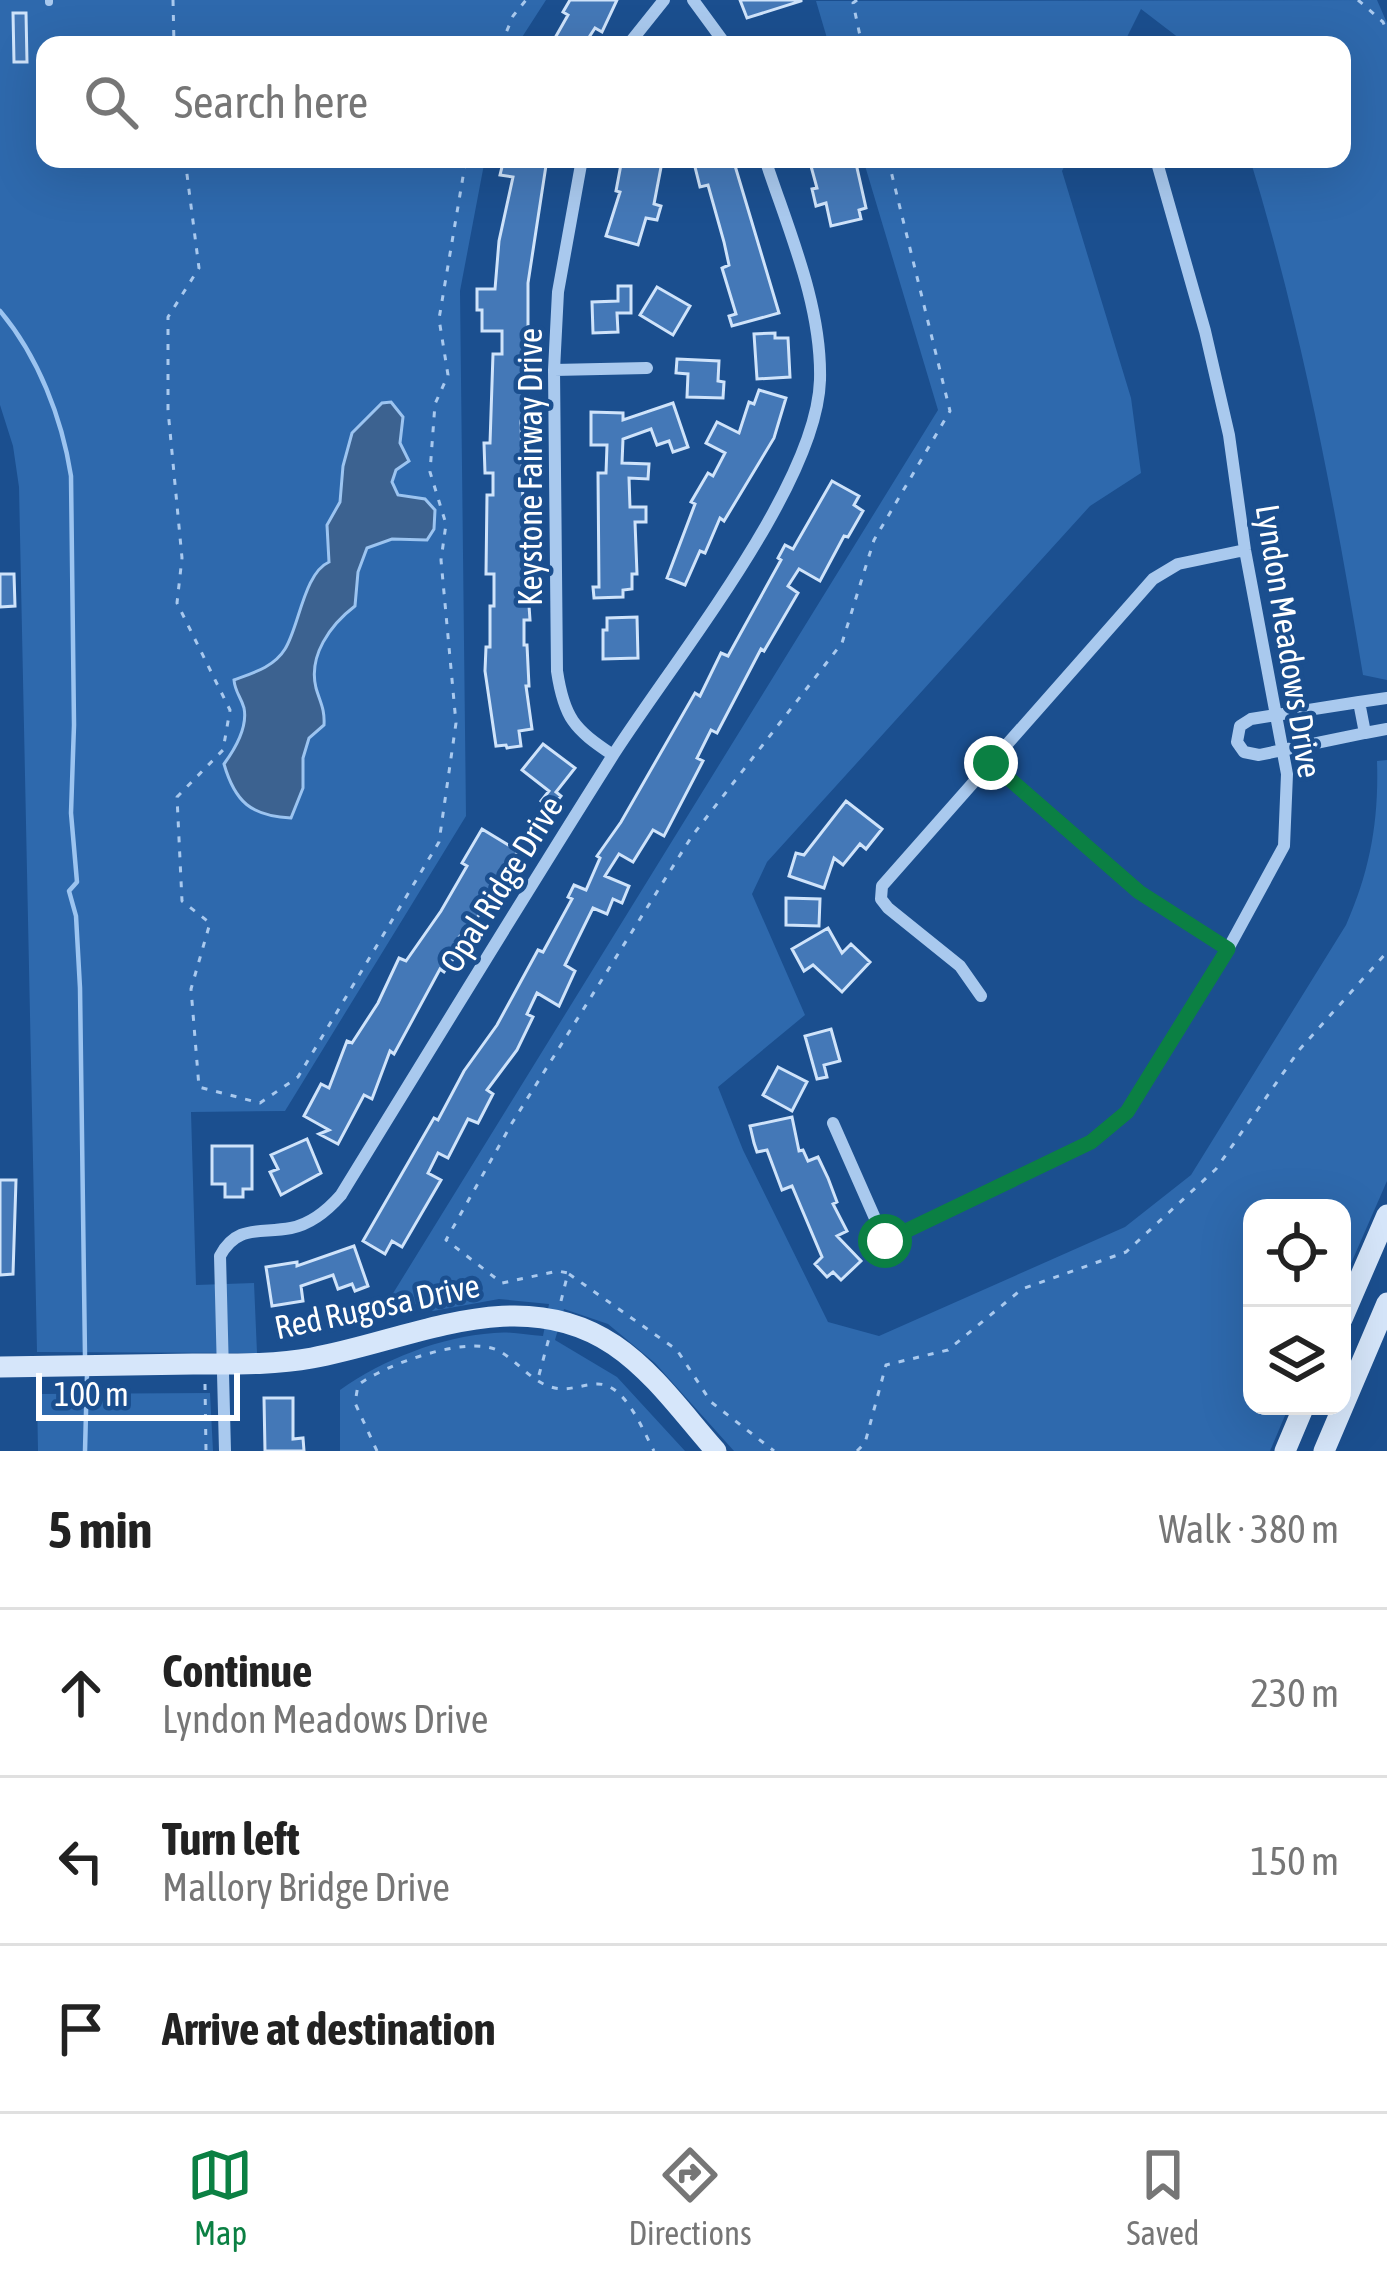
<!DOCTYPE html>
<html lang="en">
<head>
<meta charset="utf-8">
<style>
  :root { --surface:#fff; --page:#f2f2f2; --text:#222; --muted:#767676; --line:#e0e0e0; --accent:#0b8043 }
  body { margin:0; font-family:"Asap Condensed",sans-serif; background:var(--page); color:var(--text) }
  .controls { position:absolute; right:36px; bottom:36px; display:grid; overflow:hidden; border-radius:24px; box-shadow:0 12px 48px #0002 }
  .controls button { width:108px; height:108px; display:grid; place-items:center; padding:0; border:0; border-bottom:3px solid var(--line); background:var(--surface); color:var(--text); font:60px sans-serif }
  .scale { position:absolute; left:36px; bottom:30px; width:204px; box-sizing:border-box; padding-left:12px; border:6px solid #fff; border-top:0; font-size:33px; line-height:42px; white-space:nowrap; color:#fff; -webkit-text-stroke:9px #1b4f8f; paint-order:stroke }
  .stop { position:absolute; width:36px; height:36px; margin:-27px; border:9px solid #0b8043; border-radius:50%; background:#fff }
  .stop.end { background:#0b8043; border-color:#fff; box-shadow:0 3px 12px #0008 }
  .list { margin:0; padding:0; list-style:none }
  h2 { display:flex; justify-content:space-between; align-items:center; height:156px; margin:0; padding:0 48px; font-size:51px }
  h2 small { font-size:39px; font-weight:400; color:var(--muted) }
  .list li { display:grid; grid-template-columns:78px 1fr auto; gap:36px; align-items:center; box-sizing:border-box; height:168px; padding:0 48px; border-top:3px solid var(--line) }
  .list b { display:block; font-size:45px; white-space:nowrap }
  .list p { margin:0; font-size:39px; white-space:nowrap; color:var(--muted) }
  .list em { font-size:39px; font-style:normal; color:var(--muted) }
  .icon { flex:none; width:66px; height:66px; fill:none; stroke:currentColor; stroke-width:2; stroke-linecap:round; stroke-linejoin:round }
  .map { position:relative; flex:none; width:1387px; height:1451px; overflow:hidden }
  .search { position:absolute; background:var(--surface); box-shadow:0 12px 48px #0002; left:36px; right:36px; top:36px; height:132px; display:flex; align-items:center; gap:30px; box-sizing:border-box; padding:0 42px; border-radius:24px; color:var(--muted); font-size:45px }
  .sheet { height:660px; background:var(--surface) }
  nav { display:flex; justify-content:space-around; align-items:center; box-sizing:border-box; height:168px; border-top:3px solid var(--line); background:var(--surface); font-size:33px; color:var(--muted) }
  nav a { display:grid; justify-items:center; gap:6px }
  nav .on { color:var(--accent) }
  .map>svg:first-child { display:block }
  .green { fill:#2e69ad }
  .water { fill:#3c6290; stroke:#9cc4f0; stroke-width:3 }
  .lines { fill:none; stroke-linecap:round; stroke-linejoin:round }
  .stream { stroke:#9cc4f0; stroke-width:4.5 }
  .building { fill:#4478b7; stroke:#cfe3fa; stroke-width:3 }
  .path { stroke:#a9c9ee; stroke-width:3; stroke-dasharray:6 9; stroke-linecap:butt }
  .lane { stroke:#a9c9ee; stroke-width:8 }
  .street { stroke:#a9c9ee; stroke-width:12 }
  .secondary { stroke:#d6e6fa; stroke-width:21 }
  .route { stroke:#0b8043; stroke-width:15 }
  .labels { text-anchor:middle; stroke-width:9; stroke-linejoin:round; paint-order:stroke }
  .street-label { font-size:33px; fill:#fff; stroke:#1b4f8f }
</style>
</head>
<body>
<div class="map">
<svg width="1387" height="1451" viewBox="0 0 1387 1451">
  <rect width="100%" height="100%" fill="#1b4f8f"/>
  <path class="green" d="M0,0h546l-29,45h-472v114h440l-25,132 6,525 -181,295 -94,1 5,173 58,-2 3,70 -220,-1 -18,-865 -6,-41 -13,-41z
    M1377,0l10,23v657l-24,-5c-29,-175 -61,-346 -113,-516h92v-114h-154l-47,-36 -18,36h-294l-13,-44z
    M863,159h205l-6,12 69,227 10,75 -51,33 -323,356 -15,32 53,121 -87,72 25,63 85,172 51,14 246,-109 66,-52 155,-250c24,-54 33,-104 31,-164l10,-1v421l-45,103v-76h-90v198h37l-19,45h-536l-79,-88 -47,-39 -44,-15 -9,31 62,37 68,74h-345v-61c44,-31 100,-53 154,-57 16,-2 33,2 49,3l6,-32 -50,-5 -66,12 -41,-16 546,-885z
    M210,1393l3,58h-175l-1,-57z"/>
  <path class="water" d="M391,402l12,15 -3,26 9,18 -13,9 -4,12 6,13 27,4 10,11 -1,19 -7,11 -35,-1 -25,9 -9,24 -3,34c-25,19 -47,50 -39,82 4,14 9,21 8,37l-15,13 -6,20v30l-12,30c-40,-2 -56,-16 -67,-54 11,-15 24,-36 20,-56 -3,-11 -9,-16 -10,-28 19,-7 40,-13 51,-31 14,-22 19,-76 44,-87l-2,-37 13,-23 3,-36 9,-33 30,-30z"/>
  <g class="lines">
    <path class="stream" d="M0,311c38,45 62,107 71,165l3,249 -3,88 6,69 -8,9 7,25 4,72 5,368
      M85,1451l2,-77"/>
  </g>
  <path class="building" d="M570,0h47l-15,32 -7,-4 -11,17h-33l17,-30 -5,-3z
    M740,0h61v1l-54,17z
    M13,13h13l1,49h-13z
    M504,159h43l-19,124v138h-7l2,86h3v35h4v20h-4l4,58h-6v25h3l2,41h-3l6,43 -13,2 2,15 -14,2 -1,-3 -10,1 -11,-75 1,-24h4v-41h4v-32h-8l1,-79h6v-22h-8l-1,-30h6l3,-89h9v-23h-20v-21h-5v-21h18l4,-48 14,-64 -13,-2z
    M622,159l40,3 -8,42 7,2 -4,14 -11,-2 -8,27 -32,-9 14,-44 -4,-1z
    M693,159h40l46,154 -47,13 -3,-10 7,-2 -14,-46 7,-3 -5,-23 -16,-57 -8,2z
    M809,159h46l11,49 -7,2 2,9 -30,7 -5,-23 -10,3 -4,-17 5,-1z
    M618,286h13v27h-14l1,19 -25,1 -1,-31 26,-1z
    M657,287l33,19 -17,29 -33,-20z
    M775,333v5h13l2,39 -33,2 -3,-45z
    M677,359l42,2 -1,20 6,1 -1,16 -36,-1 1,-23 -12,-1z
    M759,390l27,8 -12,40 -50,83 -4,-3 -15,35 -5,-2 -15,34 -18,-7 28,-74 -4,-2 17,-29 5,3 12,-23 -19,-10 11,-21 22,11 10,-31 5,2z
    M673,403l15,44 -15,5 -4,-11 -12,4 -6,-16 -28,10 -1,24 27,1 -1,15 -19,-1 1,29h16v15h-11l2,52h-5v15l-9,1v7l-29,1 -1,-11h6l-1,-114h8l1,-28h-16v-33l32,1v7z
    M832,481l27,15 -5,9 9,6 -15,26 -4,-1 -24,45 -21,-12 -11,17 10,7 -34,58 -3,-2 -44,84 -6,-3 -14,28 6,3 -39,75 -11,-6 -20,32 -14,-8 -14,22 24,10 -7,17 -9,-4 -6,15 -14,-6 -28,57 10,6 -16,35 -22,-13 -10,21 6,3 -16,33 -30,40 6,4 -15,29 -10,-4 -20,39 -10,-5 -10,20 13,7 -39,67 -10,-6 -7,13 -22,-13 71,-123 4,2 26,-49 33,-46 41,-75 5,2 29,-53 -4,-2 6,-12 12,5 14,-32 -3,-2 24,-34 74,-129 5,3 21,-43 7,3 53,-96 -3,-2 7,-13 8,4z
    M0,574h14l1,32 -15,1z
    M637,617l1,41 -35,1v-29h4v-12z
    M543,744l32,24 -19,24 5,4 -10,13 -10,-8 8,-10 -27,-21z
    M846,801l36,28 -16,20 -6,-5 -17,21 -9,-7 -10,30 -35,-12 7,-23 8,2z
    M482,829l36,22 -44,72 -3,-2 -16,22 6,5 -17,24 -4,-3 -46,85 -4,-3 -18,48 -8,-4 -26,49 -19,-10 10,-4 -25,-14 17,-32 8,4 18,-47 5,2 26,-40 21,-45 7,3 35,-50 26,-45 -5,-3z
    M786,898l34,1 -1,27 -33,-1z
    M828,928l14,25 9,-9 19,18 -28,30 -29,-27 -9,6 -12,-22z
    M831,1029l9,32 -16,4 3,12 -10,2 -12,-43z
    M778,1067l29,15 -15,29 -29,-16z
    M792,1117l7,34 4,-1 5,11 10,-4 10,21 9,24 -4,2 14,27 -10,5 24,25 -20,19 -8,-8 -6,5 -12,-13 7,-7 -30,-71 -10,4 -15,-40 -10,2 -3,-9 -4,-17z
    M307,1139l14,34 -40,22 -11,-23 8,-3 -7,-14z
    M212,1146h40v43h-9v8h-18v-13h-13z
    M0,1180h16l-3,94 -13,1z
    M354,1246l14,40 -13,5 -3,-7 -14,5 -5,-14 -32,11 2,15 -31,5 -6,-39 31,-5v4z
    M264,1398h29v41l10,-1 1,13h-39z"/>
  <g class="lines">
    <path class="path" d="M173,0l1,45
      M857,0l-4,3 9,42
      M1358,0l25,22 4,10
      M501,45l12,-29 13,-16
      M185,159l14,109 -31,49v93l14,148 -5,45 53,107 -7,40 -46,47 5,104 28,22 -19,66 8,98 61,16 38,-26 141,-235 17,-119 -15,-163 5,-36 -16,-52 5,-68 13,-29 -9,-56 27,-160
      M569,1274l108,76 34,52 63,49
      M561,1301l7,-28 -10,-2 -56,12 -56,-43 66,-117 180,-287 150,-193 32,-103 76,-129 -62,-252
      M539,1375l10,-37
      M205,1384l1,67
      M377,1451l-22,-48 3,-18c26,-20 110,-51 141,-34 20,11 30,29 52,36 16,5 29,-2 45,-3 29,-2 47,47 58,67
      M857,1451l8,-8 21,-78 62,-15 74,-61 104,-37 90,-83 84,-120 87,-97"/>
    <path class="lane" d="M49,2v-2"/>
    <path class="street" d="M693,0l33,45
      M628,45l36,-45
      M582,159l-24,133 -4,78 3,301c7,47 17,58 56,84
      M554,370l93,-2
      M1387,698l-28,4 6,31 22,-4
      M1359,702l-108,17 -11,7 -3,16 7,10 15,3 106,-22
      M991,763l148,129 89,57
      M981,996l-21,-30 -72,-58 -7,-9 1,-13 271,-307 25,-15 67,-14
      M833,1123l52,118 206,-99 36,-30 101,-163 56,-103 3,-72 -42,-224 -16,-115 -24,-104 -49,-172
      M225,1451l-5,-195c17,-32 40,-22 71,-28 20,-4 36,-17 50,-33 89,-145 178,-291 269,-435 59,-94 207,-273 210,-380 2,-75 -32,-151 -55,-221"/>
    <path class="secondary" d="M1342,1319l45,-104
      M0,1367c64,-1 129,-2 193,-3 39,0 81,1 119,-6 100,-18 207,-77 302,-13 40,27 70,70 102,106
      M1285,1451l19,-45
      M1324,1451l63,-148"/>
  </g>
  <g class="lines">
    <path class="route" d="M885,1241l206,-99 36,-30 101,-163 -89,-57 -148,-129"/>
  </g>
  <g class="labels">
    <g class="street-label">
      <text transform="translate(530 467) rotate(-90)" y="12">Keystone Fairway Drive</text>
      <text transform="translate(1289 641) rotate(81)" y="12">Lyndon Meadows Drive</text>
      <text transform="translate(501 884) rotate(-58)" y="12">Opal Ridge Drive</text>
      <text transform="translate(377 1306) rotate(-12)" y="12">Red Rugosa Drive</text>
    </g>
  </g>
</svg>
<div class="controls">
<button><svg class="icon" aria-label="locate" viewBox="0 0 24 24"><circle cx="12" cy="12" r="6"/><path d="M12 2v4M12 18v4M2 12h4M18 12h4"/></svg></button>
<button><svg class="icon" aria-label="layers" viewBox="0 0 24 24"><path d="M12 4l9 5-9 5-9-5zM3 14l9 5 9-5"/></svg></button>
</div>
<div class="scale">100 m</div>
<div class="stop" style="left:885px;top:1241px"></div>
<div class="stop end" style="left:991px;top:763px"></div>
<div class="search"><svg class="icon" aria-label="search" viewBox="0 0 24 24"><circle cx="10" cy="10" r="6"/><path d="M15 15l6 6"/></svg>Search here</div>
</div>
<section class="sheet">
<h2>5 min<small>Walk · 380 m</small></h2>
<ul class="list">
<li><svg class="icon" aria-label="ahead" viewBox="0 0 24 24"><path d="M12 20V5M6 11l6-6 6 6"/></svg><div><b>Continue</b><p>Lyndon Meadows Drive</p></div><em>230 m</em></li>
<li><svg class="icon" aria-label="left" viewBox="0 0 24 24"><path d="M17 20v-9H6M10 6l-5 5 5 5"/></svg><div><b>Turn left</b><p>Mallory Bridge Drive</p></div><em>150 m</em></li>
<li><svg class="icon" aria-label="arrive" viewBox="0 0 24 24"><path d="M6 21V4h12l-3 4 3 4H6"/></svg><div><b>Arrive at destination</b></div></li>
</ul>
</section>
<nav>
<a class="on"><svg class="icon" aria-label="map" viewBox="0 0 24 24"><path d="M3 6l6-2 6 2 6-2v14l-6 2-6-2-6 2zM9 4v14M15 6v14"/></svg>Map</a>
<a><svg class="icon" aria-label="directions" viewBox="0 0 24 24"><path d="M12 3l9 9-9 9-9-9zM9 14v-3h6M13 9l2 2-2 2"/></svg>Directions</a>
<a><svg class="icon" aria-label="saved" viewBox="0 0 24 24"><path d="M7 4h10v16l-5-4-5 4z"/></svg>Saved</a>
</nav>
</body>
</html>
